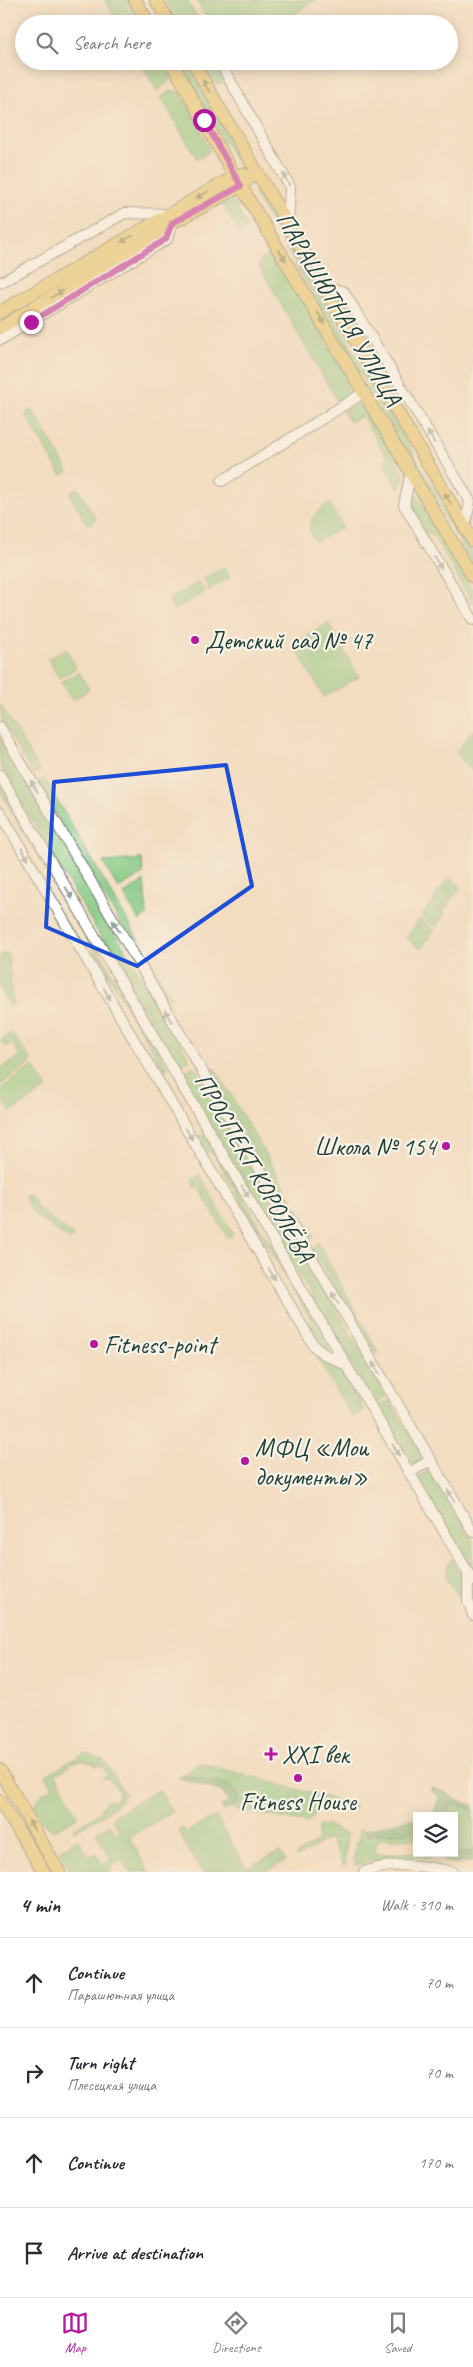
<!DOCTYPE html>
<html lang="en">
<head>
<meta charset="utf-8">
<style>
  :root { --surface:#fff; --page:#f2f2f3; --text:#2b2b33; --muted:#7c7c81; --line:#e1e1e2; --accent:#b5179e }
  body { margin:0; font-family:Caveat,sans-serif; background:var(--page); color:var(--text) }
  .controls { position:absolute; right:15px; bottom:15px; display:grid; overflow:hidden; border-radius:0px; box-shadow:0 2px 12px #0003 }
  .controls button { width:45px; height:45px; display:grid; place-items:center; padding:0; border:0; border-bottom:1px solid var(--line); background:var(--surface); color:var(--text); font:25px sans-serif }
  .stop { position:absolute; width:15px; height:15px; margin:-11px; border:4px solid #b5179e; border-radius:50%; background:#fff }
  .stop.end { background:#b5179e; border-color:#fff; box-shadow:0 1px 5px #0008 }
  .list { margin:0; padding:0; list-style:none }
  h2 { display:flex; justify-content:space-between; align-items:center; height:65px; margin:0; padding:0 20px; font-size:21px }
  h2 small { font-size:16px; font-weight:400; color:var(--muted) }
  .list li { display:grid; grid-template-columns:32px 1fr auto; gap:15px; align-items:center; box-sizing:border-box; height:90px; padding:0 20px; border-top:1px solid var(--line) }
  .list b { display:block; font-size:19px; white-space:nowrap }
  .list p { margin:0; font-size:16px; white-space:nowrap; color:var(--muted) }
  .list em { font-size:16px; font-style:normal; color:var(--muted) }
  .icon { flex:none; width:28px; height:28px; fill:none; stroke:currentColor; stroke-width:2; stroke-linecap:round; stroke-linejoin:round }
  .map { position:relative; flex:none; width:473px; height:1872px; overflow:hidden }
  .search { position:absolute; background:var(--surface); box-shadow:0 2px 12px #0003; left:15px; right:15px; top:15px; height:55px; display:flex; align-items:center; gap:12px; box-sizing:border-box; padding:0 18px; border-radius:28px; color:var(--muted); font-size:19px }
  .sheet { height:425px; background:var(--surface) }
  nav { display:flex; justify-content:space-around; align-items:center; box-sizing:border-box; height:70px; border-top:1px solid var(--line); background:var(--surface); font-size:14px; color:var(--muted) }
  nav a { display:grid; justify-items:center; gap:2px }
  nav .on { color:var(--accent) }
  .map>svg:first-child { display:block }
  .green { fill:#85c983; stroke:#52835c }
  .forest { fill:#6cad71; stroke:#467552 }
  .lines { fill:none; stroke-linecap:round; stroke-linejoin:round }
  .minor-casing { stroke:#697565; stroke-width:12 }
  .major-casing { stroke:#697565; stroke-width:14 }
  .minor { stroke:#fff; stroke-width:10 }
  .major { stroke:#e9c769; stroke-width:12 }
  .oneway { fill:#7a7b4c }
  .oneway2 { fill:#8f9e9a }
  .route { stroke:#b5179e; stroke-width:6 }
  .marked { fill:none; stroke:#1d4ed8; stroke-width:4; stroke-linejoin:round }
  .poi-dot { fill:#b5179e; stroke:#f7f3e8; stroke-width:2 }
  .labels { text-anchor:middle; stroke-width:4.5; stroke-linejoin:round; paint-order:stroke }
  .street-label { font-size:25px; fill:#1f3d34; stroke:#f7f3e8 }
  .poi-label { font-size:25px; fill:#1f3d34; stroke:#f7f3e8; text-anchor:start }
</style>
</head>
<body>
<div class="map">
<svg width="473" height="1872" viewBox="0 0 473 1872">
  <rect width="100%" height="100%" fill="#f7f3e8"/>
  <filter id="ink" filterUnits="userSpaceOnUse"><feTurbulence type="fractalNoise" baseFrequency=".02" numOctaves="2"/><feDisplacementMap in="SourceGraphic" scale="10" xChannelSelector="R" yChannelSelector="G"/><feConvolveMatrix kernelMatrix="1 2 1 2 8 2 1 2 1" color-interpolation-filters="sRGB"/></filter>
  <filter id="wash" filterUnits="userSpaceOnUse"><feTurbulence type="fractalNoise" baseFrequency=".0096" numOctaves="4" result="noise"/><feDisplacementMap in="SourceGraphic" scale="20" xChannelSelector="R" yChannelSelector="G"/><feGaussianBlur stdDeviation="1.12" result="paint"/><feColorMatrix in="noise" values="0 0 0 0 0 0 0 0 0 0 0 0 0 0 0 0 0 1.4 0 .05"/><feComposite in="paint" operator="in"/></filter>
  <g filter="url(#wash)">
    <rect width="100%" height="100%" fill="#f3ddc0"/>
    <path class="green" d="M105,0h22l14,24h-23z
      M164,0h23l14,24h-24z
      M196,0h119l-36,24h-68z
      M140,61h23l8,15 -1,4 -13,11z
      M178,61h7l55,96 -5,3z
      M199,61h17l8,21 -7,3z
      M170,91h6l5,2 17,30 12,28 -13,8 -36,-62z
      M259,191l214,363v11l-219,-371z
      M231,198l14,24 2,6 -5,5 -3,-1 -18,-30z
      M270,254l20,25 60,103v11l-11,11 -80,-138 2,-7z
      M355,405l11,4 37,63 1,7 -4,9 -3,-1 -13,-23 3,-7 -25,-41 -12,6 -7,-11z
      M28,411h5l35,60 -2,3 -5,1 -35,-60z
      M74,489h5l17,30 -4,5 -6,-1 -16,-29z
      M413,493l3,1 57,97v13l-39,-68 -9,-4 -16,-26z
      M329,503l14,24 -28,15c-11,-17 -2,-29 14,-39z
      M224,567l6,10 -21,13 -6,-11z
      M199,582l6,10 -30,18 -7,-10z
      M328,623l31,54 -35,20 -31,-53z
      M66,649l10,19 -17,10 -11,-19z
      M79,672l10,18 -17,10 -11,-18z
      M0,704l40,67 -7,3 -31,-53z
      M473,730v42l-17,-19z
      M0,737l190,323 -12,8 -178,-302z
      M44,778l128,219 -4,2 -14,-18 -116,-198z
      M0,783l168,285 -4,2 -164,-279z
      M142,859l1,15 -25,14 -15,-26z
      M448,878l13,8 -18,25 -11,-8 11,-17 8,4 -8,-5z
      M144,881l3,34 -8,6 -15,-27z
      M430,904l15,10 -9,13 -14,-10z
      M420,919l14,11 -11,17 -4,1 -13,-10z
      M8,954l5,51 -3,2 -10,-19v-33z
      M12,1033l19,27 -1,4 -30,21v-16l20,-13 -8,-13 -6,4 -6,-7z
      M33,1066l15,22 -37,24 -11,-14v-9z
      M194,1066l193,330 -12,7 -194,-329z
      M215,1068l99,169 -8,3 -94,-161 -1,-6z
      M203,1134l13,17 103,177 12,25 -13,-9 -11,-20 4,-4 -98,-167 -8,-2 -8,-13z
      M200,1175l33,60 -2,2h-4l-29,-51 -4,1 -2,-8z
      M25,1194h4l10,16 36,27 -5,3 -35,-25 -11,-18z
      M318,1243l60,108v3h-3l-63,-105z
      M317,1355c28,15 32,29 47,55l-12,7 -36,-61z
      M390,1400l33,56c-1,6 -7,9 -13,7l-33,-56z
      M431,1469l42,72v30l-55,-94z
      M452,1560l10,17 1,26 -17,-26 2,-14z
      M85,1753l19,7 21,34c-11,18 -33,27 -51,37l-1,-2 26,-16 8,-14 5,2 4,-2 3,-7 -10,-13 -6,-1 5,-3 -7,-10 -6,1 -1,-3 -14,-3 -6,3 -1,-2 -4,2 2,2 -15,9 21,41 -1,3 -23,13 -10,-8 -9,-17 9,-13 10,-4 -7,-14z
      M201,1763l153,42 1,4 -36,-10 -3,14 -9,10 -76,-15 7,-5 1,-6 -53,-22 -8,3z
      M159,1790l13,22 -43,25 20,35h-19l-8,-12 -12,7 2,5h-41l-12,-21 19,-12 11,18 7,-4 6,11 9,-5 -15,-27 14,-8 5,10 5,-2 -8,-13 3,-4z
      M451,1804l22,5v41l-16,4 -3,-1v-37h-7z
      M216,1816l30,52 34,-16 5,9 -21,11h-62l-24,-41 5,-3 4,4z
      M322,1825l7,1 18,9 -2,30 -1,1 -13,-26h-5l-29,18 -1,-3 21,-14 2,-15z
      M362,1829l5,6 50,-4v7l-41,2v14l41,-2 15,3 -1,3 -36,-2 -40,9 -1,-8 2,-17 4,3 -1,-13z"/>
    <path class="forest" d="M186,1775l44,10 9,12 -1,6 -14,8 -3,-5 8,-4 -6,-10 -45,-14z
      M431,1787l16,6 7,6 19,6v4l-22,-5 -4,12h-18l6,-6 4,-14 -8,-5z
      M408,1819l9,1v11l-50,4 -2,-5z
      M473,1850v11l-18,3 -11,-3v-8l13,1z"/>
  </g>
  <g filter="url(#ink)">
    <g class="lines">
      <g class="minor-casing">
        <path id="minor" d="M219,61l71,126 -2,40
          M0,283l125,-70 44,1
          M323,286l21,6 126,209 -5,26
          M0,340l167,-101 5,-16
          M411,471l-7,34 69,115
          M222,481l143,-89
          M0,727l473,805
          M0,775l473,806
          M0,812l314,534 8,7 22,11
          M409,1473l22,-13
          M468,1575v26l5,14
          M364,1872c30,-11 58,-7 89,0"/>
      </g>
      <g class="major-casing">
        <path id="major" d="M135,0l14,24
          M156,0l14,24
          M171,61l58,105 244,411
          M192,61l281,480
          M0,312l209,-121 26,-15 8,-2
          M0,328l172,-105 69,-37 15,-14
          M0,1770l59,102
          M0,1801l44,71"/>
      </g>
      <use href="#minor" class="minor"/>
      <use href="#major" class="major"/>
    </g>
    <defs><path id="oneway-solid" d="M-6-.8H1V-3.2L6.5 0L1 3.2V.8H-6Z" transform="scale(1.25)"/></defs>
    <g class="oneway">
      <use href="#oneway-solid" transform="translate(206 86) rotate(-120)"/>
      <use href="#oneway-solid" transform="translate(202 195) rotate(150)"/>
      <use href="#oneway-solid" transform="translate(127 239) rotate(150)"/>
      <use href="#oneway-solid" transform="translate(282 255) rotate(57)"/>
      <use href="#oneway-solid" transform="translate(57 294) rotate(-32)"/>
      <use href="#oneway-solid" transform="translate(321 318) rotate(60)"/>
      <use href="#oneway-solid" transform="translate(448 499) rotate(-121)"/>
      <use href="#oneway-solid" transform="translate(32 1826) rotate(-120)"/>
    </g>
    <g class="oneway2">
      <use href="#oneway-solid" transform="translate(286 179) rotate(-117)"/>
      <use href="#oneway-solid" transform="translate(431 437) rotate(-121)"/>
      <use href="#oneway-solid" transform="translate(438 563) rotate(59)"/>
      <use href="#oneway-solid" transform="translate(34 786) rotate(-120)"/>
      <use href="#oneway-solid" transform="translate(25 854) rotate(60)"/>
      <use href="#oneway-solid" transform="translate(69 893) rotate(60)"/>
      <use href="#oneway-solid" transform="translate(116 926) rotate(-120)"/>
      <use href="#oneway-solid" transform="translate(107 994) rotate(60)"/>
      <use href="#oneway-solid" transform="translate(168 1016) rotate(-120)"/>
      <use href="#oneway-solid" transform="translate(189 1134) rotate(60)"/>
      <use href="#oneway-solid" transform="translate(245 1191) rotate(60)"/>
      <use href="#oneway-solid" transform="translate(272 1274) rotate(60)"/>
      <use href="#oneway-solid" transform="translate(335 1298) rotate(-120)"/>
      <use href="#oneway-solid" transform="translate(376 1368) rotate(-121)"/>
      <use href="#oneway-solid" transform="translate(396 1450) rotate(60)"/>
      <use href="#oneway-solid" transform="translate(451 1496) rotate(-120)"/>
    </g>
  </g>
  <g class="lines" filter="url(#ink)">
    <path class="route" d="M31,322l135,-83 6,-16 69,-37 -37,-66"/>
  </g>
  <path d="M0 0H473V1872H0ZM226,765l26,121 -115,80 -91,-39 8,-145z" fill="#f3ddc0" fill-opacity=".55" fill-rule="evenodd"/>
  <path class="marked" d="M226,765l26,121 -115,80 -91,-39 8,-145z"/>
  <g class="poi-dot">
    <circle cx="195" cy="640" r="5"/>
    <circle cx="446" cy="1146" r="5"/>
    <circle cx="94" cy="1344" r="5"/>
    <circle cx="245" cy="1461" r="5"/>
    <path d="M268.5 1746.5h5v5h5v5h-5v5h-5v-5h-5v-5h5z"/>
    <circle cx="298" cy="1778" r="5"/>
  </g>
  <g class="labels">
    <g class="street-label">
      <text transform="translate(340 308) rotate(59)" y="9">ПАРАШЮТНАЯ УЛИЦА</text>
      <text transform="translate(255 1167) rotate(60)" y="9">ПРОСПЕКТ КОРОЛЁВА</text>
    </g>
    <g class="poi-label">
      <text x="205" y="649">Детский сад № 47</text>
      <text x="436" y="1155" text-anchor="end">Школа № 154</text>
      <text x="104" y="1353">Fitness-point</text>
      <text x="255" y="1456">МФЦ «Мои<tspan x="255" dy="29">документы»</tspan></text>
      <text x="282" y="1763">XXI век</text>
      <text x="298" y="1810" text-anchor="middle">Fitness House</text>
    </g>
  </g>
</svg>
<div class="controls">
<button><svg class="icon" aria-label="layers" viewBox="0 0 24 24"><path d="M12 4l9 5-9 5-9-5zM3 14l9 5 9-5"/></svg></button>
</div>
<div class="stop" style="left:204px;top:120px"></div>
<div class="stop end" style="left:31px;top:322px"></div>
<div class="search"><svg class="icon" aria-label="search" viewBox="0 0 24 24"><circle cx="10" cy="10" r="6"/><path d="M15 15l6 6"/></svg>Search here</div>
</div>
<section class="sheet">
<h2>4 min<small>Walk · 310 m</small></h2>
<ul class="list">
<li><svg class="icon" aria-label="ahead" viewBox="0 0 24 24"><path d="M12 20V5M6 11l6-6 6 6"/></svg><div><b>Continue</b><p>Парашютная улица</p></div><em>70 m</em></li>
<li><svg class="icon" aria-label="right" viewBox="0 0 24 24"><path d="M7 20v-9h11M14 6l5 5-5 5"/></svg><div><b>Turn right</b><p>Плесецкая улица</p></div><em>70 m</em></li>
<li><svg class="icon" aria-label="ahead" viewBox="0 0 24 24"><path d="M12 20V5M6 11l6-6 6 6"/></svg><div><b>Continue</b></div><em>170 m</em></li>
<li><svg class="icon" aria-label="arrive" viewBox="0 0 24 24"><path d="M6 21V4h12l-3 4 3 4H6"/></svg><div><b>Arrive at destination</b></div></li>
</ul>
</section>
<nav>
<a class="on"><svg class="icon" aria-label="map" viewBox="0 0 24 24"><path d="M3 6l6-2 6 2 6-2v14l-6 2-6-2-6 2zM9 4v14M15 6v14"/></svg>Map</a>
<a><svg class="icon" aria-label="directions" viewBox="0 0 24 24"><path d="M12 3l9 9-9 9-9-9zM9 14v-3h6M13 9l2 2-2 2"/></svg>Directions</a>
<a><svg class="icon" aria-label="saved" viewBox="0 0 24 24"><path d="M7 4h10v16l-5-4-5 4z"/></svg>Saved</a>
</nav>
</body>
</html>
